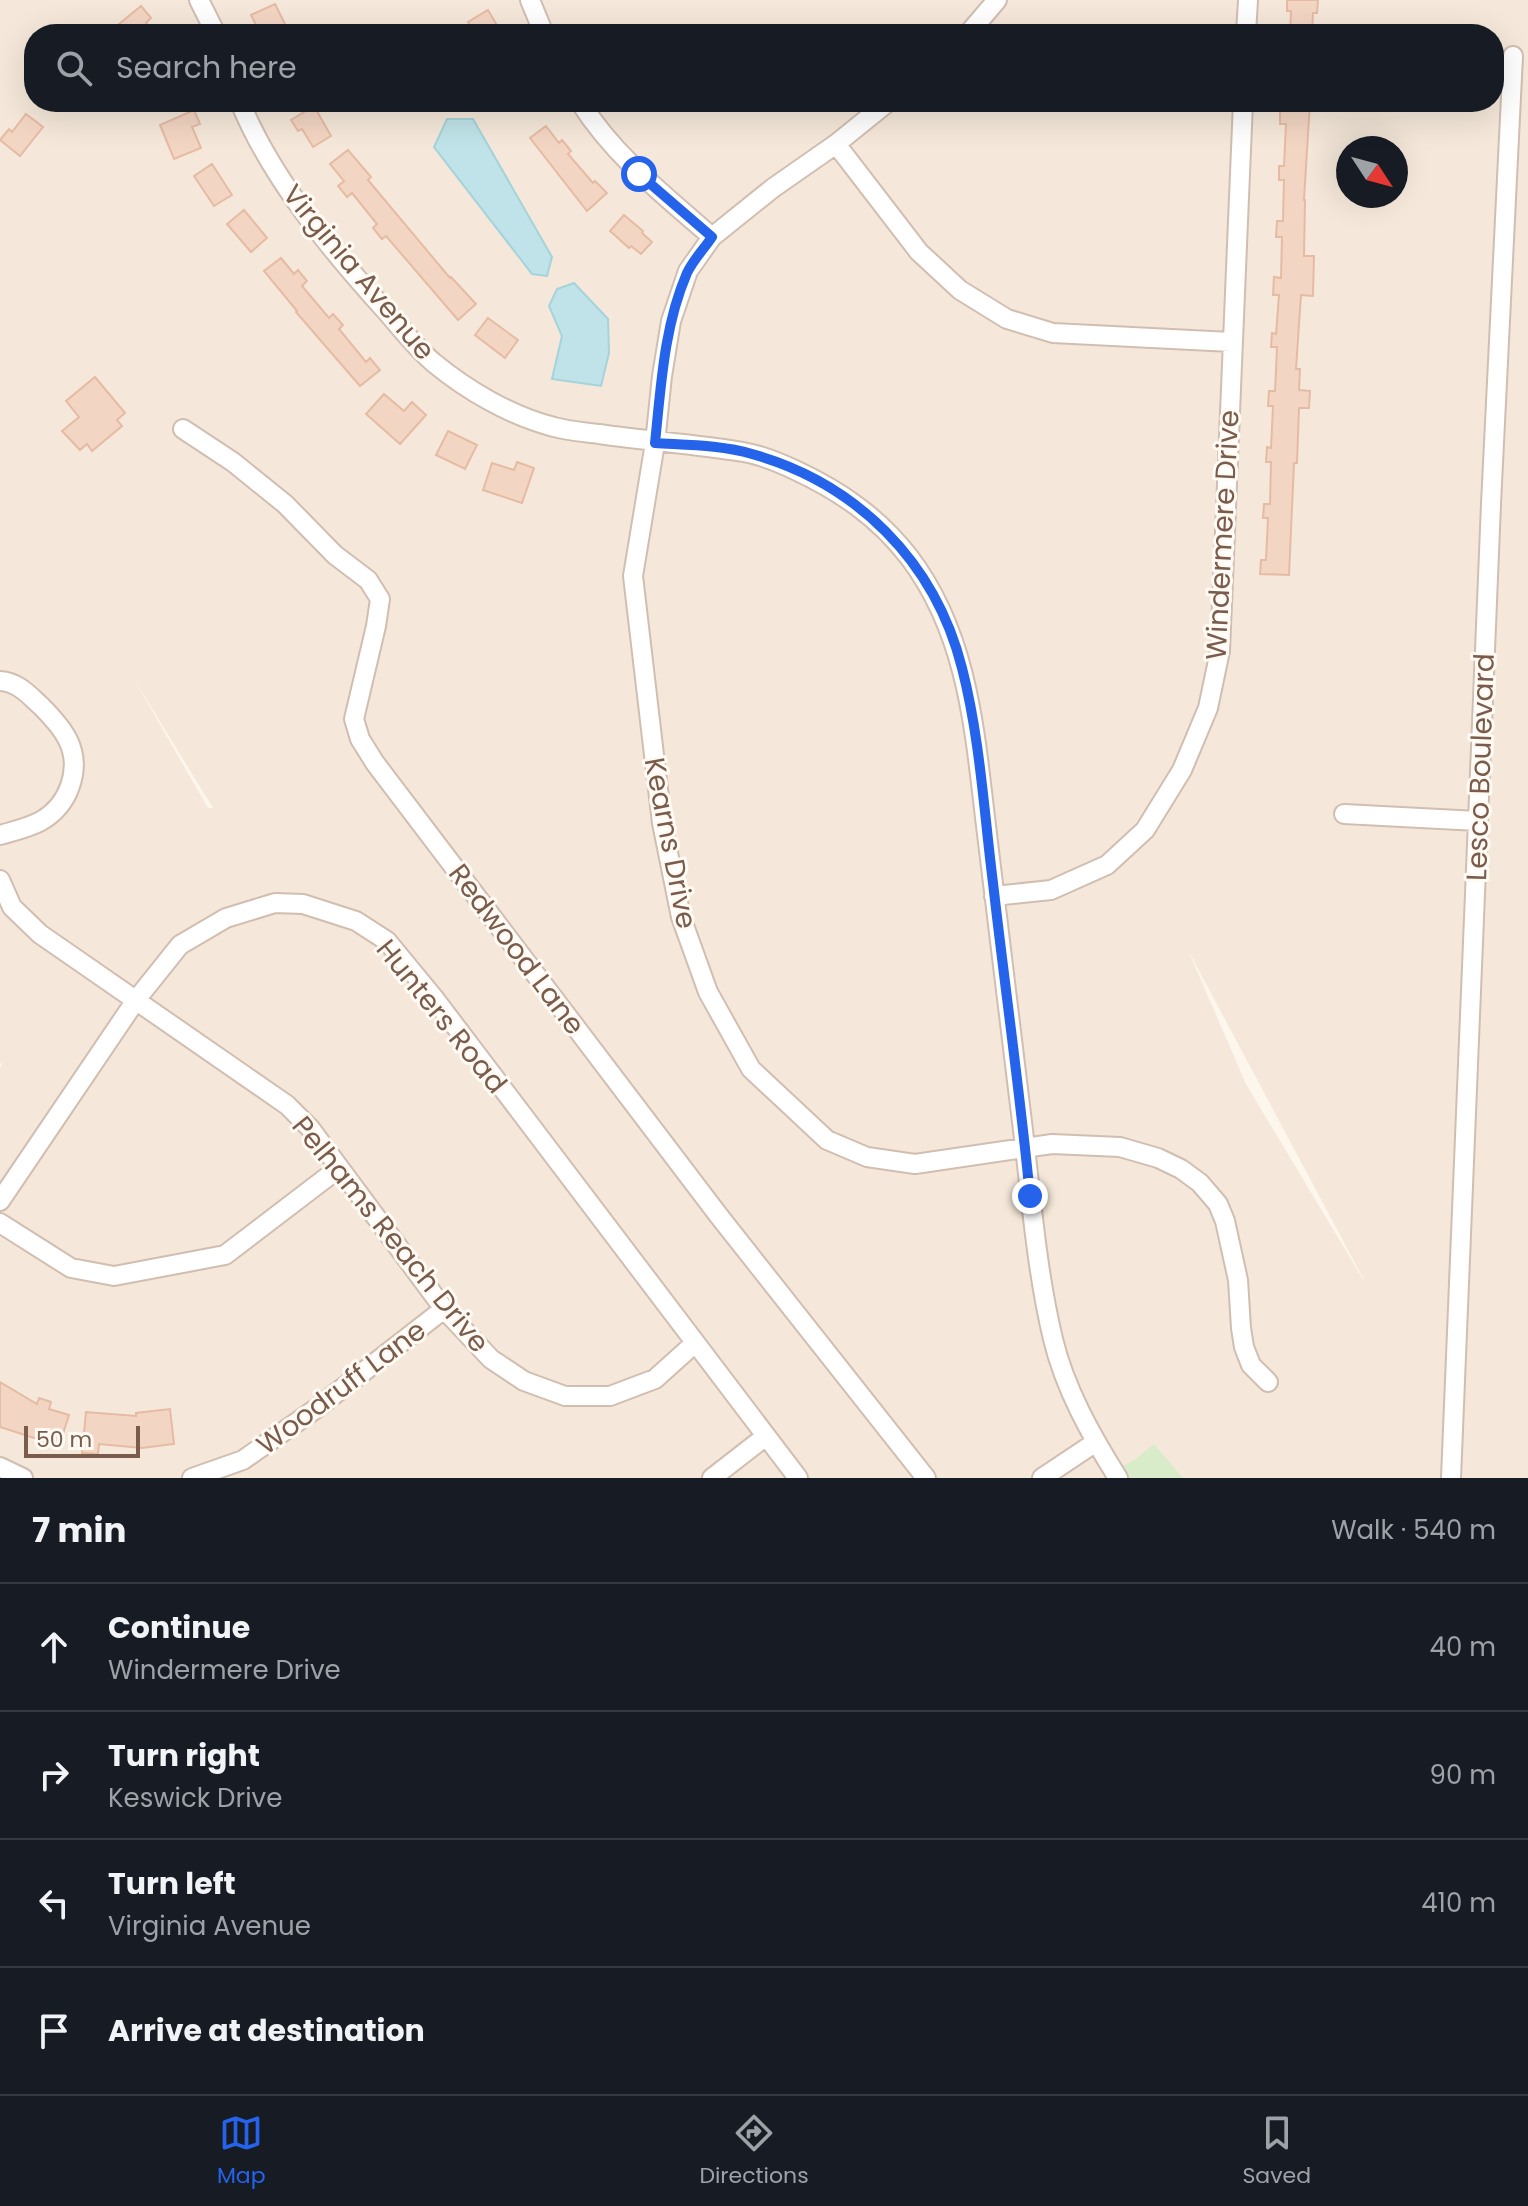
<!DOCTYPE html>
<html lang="en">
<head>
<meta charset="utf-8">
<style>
  :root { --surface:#171b24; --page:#20242c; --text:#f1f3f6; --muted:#9ea1a6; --line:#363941; --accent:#2563eb }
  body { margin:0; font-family:Poppins,sans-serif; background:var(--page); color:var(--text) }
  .compass { position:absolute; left:1336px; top:136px; width:72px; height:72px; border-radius:50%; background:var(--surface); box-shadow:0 8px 32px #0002; rotate:126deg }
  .scale { position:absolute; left:24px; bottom:20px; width:116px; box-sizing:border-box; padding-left:8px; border:4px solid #7a5c4d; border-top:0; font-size:22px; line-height:28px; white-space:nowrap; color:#7a5c4d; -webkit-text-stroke:6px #fffaf3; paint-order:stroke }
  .stop { position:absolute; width:24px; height:24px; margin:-18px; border:6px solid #2563eb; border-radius:50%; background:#fff }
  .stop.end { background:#2563eb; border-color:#fff; box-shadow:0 2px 8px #0008 }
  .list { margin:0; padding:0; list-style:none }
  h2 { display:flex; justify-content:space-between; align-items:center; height:104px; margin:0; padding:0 32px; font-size:34px }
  h2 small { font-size:26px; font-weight:400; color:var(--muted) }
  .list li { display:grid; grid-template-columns:52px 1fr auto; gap:24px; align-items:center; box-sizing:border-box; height:128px; padding:0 32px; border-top:2px solid var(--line) }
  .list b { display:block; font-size:30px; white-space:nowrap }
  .list p { margin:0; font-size:26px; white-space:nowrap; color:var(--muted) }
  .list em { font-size:26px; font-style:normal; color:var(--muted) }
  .icon { flex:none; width:44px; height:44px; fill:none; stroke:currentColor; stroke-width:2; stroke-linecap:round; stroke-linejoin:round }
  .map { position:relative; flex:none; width:1528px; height:1478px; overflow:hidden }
  .search { position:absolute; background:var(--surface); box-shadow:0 8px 32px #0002; left:24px; right:24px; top:24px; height:88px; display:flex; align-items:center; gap:20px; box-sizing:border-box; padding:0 28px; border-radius:32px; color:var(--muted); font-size:30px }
  .sheet { height:616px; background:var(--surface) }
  nav { display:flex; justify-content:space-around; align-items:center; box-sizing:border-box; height:112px; border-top:2px solid var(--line); background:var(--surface); font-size:22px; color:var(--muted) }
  nav a { display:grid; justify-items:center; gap:4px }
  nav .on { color:var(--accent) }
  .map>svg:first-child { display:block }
  .residential { fill:#f5e8da; fill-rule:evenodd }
  .green { fill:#d8ecc9 }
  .water { fill:#bfe3e8; stroke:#a5d3da; stroke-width:2 }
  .building { fill:#f3d5c3; stroke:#e6bba3; stroke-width:2 }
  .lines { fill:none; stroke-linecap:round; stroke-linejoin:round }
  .minor-casing { stroke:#d1beb0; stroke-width:22 }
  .minor { stroke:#fff; stroke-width:18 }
  .route { stroke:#2563eb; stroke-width:10 }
  .labels { text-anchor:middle; stroke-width:6; stroke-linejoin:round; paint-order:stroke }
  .street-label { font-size:28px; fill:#7a5c4d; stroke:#fffaf3 }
</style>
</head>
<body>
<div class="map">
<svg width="1528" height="1478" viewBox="0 0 1528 1478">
  <rect width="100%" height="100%" fill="#fdf6ec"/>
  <path class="residential" d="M0,0h1528v1478h-1528v-410l2,-3 -2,-3zM34,34h1460v68h-1460zM1348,148h48v48h-48zM132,676l81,132h-5zM1188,950l176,330v1l-118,-197z"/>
  <path class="green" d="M1154,1444l29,34h-60l-6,-9 19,-10z"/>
  <path class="water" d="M447,119h26l79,138 -5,19 -15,-2 -98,-127z
    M574,283l34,36 1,34 -8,33 -49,-7 10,-43 -13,-30 8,-17z"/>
  <path class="building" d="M1287,0h31l-1,13h-4l-1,21h-22l1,-23h-4z
    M275,4l15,30h-24l-3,-8 -5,3 -7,-14z
    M141,6l10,12 -5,5 9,11h-48z
    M488,10l14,24h-26l-8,-12z
    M1289,102h21l-6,98h1l-1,56h10l-1,40 -12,-1 -5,74h4l-1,21 11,1 -1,17h-10l-2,55h-3l-5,112 -29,-1 1,-14h5l2,-42h-5l1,-14h6l1,-42h-5l1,-15 4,1 2,-42h-5l1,-15h6l2,-44h-6l1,-14 4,1 3,-39h-6l1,-18 7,1 1,-41h-6l1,-16h6l1,-41h-5v-14h5l2,-42h-6v-16l9,1z
    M314,106l17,30 -18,11 -11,-18 -4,2 -7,-11z
    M194,110l6,14 -8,3 9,21 -27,11 -14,-34z
    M26,114l17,13 -23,29 -20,-16 9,-11 3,3z
    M546,126l13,17 3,-3 9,11 -3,3 25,29 2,-2 12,12 -20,18 -57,-73z
    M348,150l23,27 -3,3 82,98 1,-1 25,27 -18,16 -72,-84 -4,3 -9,-11 4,-4 -25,-31 -5,4 -9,-11 6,-5 -14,-17z
    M212,164l20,31 -18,11 -20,-30z
    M244,210l23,28 -16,14 -24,-28z
    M624,215l19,16 -1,2 10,9 -11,12 -10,-8 -2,2 -19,-17z
    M281,258l13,16 4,-4 9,11 -5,5 27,32 4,-4 10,11 -4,4 27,33 4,-4 10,12 -20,16 -64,-74 1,-1 -33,-40z
    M488,318l30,22 -13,18 -30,-23z
    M95,377l30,36 -8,7 5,6 -30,25 -5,-7 -7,6 -18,-19 17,-14 -13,-16z
    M384,394l20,17 8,-9 14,13 -26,29 -34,-30z
    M448,431l29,14 -12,24 -29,-14z
    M517,462l17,6 -12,35 -39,-13 9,-27 22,7z
    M0,1382l37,22 2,-6 12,4 -2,7 20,6 -10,31 -59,-19z
    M170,1409l4,35 -32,4 -43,-4 -1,10 -16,-1 4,-41 50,4v-3z"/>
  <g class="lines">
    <g class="minor-casing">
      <path id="minor" d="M199,0l17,34
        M530,0l14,34
        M968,34l29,-34
        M1246,34l2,-34
        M240,102c31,76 90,147 145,208 16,18 31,38 49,53 34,28 77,53 120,64 14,4 30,5 45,7 48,7 97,10 144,18 18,3 35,10 52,18 45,21 83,47 114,87 61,80 66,180 78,277 11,96 23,192 35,288 9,72 14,146 31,217 12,50 38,96 65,139
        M580,102c34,54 85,94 132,135
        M888,102l-52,42 -63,44 -61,49 -24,34 -17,50 -9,55 -7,67 -22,133 29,247 19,94 27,75 43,77 76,71 40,17 48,7 137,-20 68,3 38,11 23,11 19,14 18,21 7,17 13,59 3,48 3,19 7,18 17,17
        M836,144l83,108 41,38 47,29 46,14 178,9
        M183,429l50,33 52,42 50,51 33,25 12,19 -4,27 -22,93 6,20 15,24 344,453 207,262
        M0,681c18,1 29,14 41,25 10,10 21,22 27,34 14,29 1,65 -27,81 -13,7 -27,10 -41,14
        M1344,814l134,7
        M0,880l12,27 28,27 247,171 23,23 134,181 47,50 33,22 41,15h45l45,-17 40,-36
        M994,896l57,-6 56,-25 38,-35 37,-60 26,-62 12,-57 23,-549
        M0,1201l136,-201 44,-55 46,-27 49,-15 28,1 53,17 31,20 47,57 364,480
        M0,1223l71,45 43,8 111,-21 114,-87
        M0,1467l23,11
        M192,1478l51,-18 74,-52 127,-99
        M712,1478l54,-42
        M1042,1478l54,-36
        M1451,1478l40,-974 22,-448"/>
    </g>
    <use href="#minor" class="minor"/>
  </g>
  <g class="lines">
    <path class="route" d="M639,174l73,63c-8,12 -19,23 -25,36 -23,53 -26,113 -32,170 32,2 67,2 97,11 104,29 183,107 210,214 18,70 22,144 31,215 12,105 27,209 37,313"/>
  </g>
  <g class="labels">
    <g class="street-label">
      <text transform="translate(359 272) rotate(50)" y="10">Virginia Avenue</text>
      <text transform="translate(1222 535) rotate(-87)" y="10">Windermere Drive</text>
      <text transform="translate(1480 767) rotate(-88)" y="10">Lesco Boulevard</text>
      <text transform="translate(671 843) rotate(79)" y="10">Kearns Drive</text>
      <text transform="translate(517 949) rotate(53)" y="10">Redwood Lane</text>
      <text transform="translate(442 1016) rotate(51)" y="10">Hunters Road</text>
      <text transform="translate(391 1234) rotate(51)" y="10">Pelhams Reach Drive</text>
      <text transform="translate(341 1387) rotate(-37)" y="10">Woodruff Lane</text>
    </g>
  </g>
</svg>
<svg class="compass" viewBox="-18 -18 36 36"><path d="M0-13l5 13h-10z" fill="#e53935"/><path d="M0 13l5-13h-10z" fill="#9ea1a6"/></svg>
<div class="scale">50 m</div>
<div class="stop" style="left:639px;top:174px"></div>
<div class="stop end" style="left:1030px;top:1196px"></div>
<div class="search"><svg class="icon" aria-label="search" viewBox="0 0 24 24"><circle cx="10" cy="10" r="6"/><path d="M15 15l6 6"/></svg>Search here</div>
</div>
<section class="sheet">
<h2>7 min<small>Walk · 540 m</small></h2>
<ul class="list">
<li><svg class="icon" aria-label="ahead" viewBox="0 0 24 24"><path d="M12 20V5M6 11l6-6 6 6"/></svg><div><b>Continue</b><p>Windermere Drive</p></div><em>40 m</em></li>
<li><svg class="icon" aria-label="right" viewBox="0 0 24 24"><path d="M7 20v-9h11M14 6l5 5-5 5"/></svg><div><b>Turn right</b><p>Keswick Drive</p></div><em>90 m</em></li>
<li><svg class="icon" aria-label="left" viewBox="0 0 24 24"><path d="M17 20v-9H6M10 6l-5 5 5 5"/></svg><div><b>Turn left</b><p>Virginia Avenue</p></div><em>410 m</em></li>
<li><svg class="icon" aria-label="arrive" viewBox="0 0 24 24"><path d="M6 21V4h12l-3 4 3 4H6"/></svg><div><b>Arrive at destination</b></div></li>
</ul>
</section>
<nav>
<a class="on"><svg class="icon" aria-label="map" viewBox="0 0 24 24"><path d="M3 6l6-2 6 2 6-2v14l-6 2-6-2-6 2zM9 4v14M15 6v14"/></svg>Map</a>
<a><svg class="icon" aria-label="directions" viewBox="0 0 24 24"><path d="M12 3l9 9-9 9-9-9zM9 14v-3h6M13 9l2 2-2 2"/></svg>Directions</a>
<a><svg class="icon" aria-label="saved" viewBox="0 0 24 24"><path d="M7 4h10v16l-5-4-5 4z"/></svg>Saved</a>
</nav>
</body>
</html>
